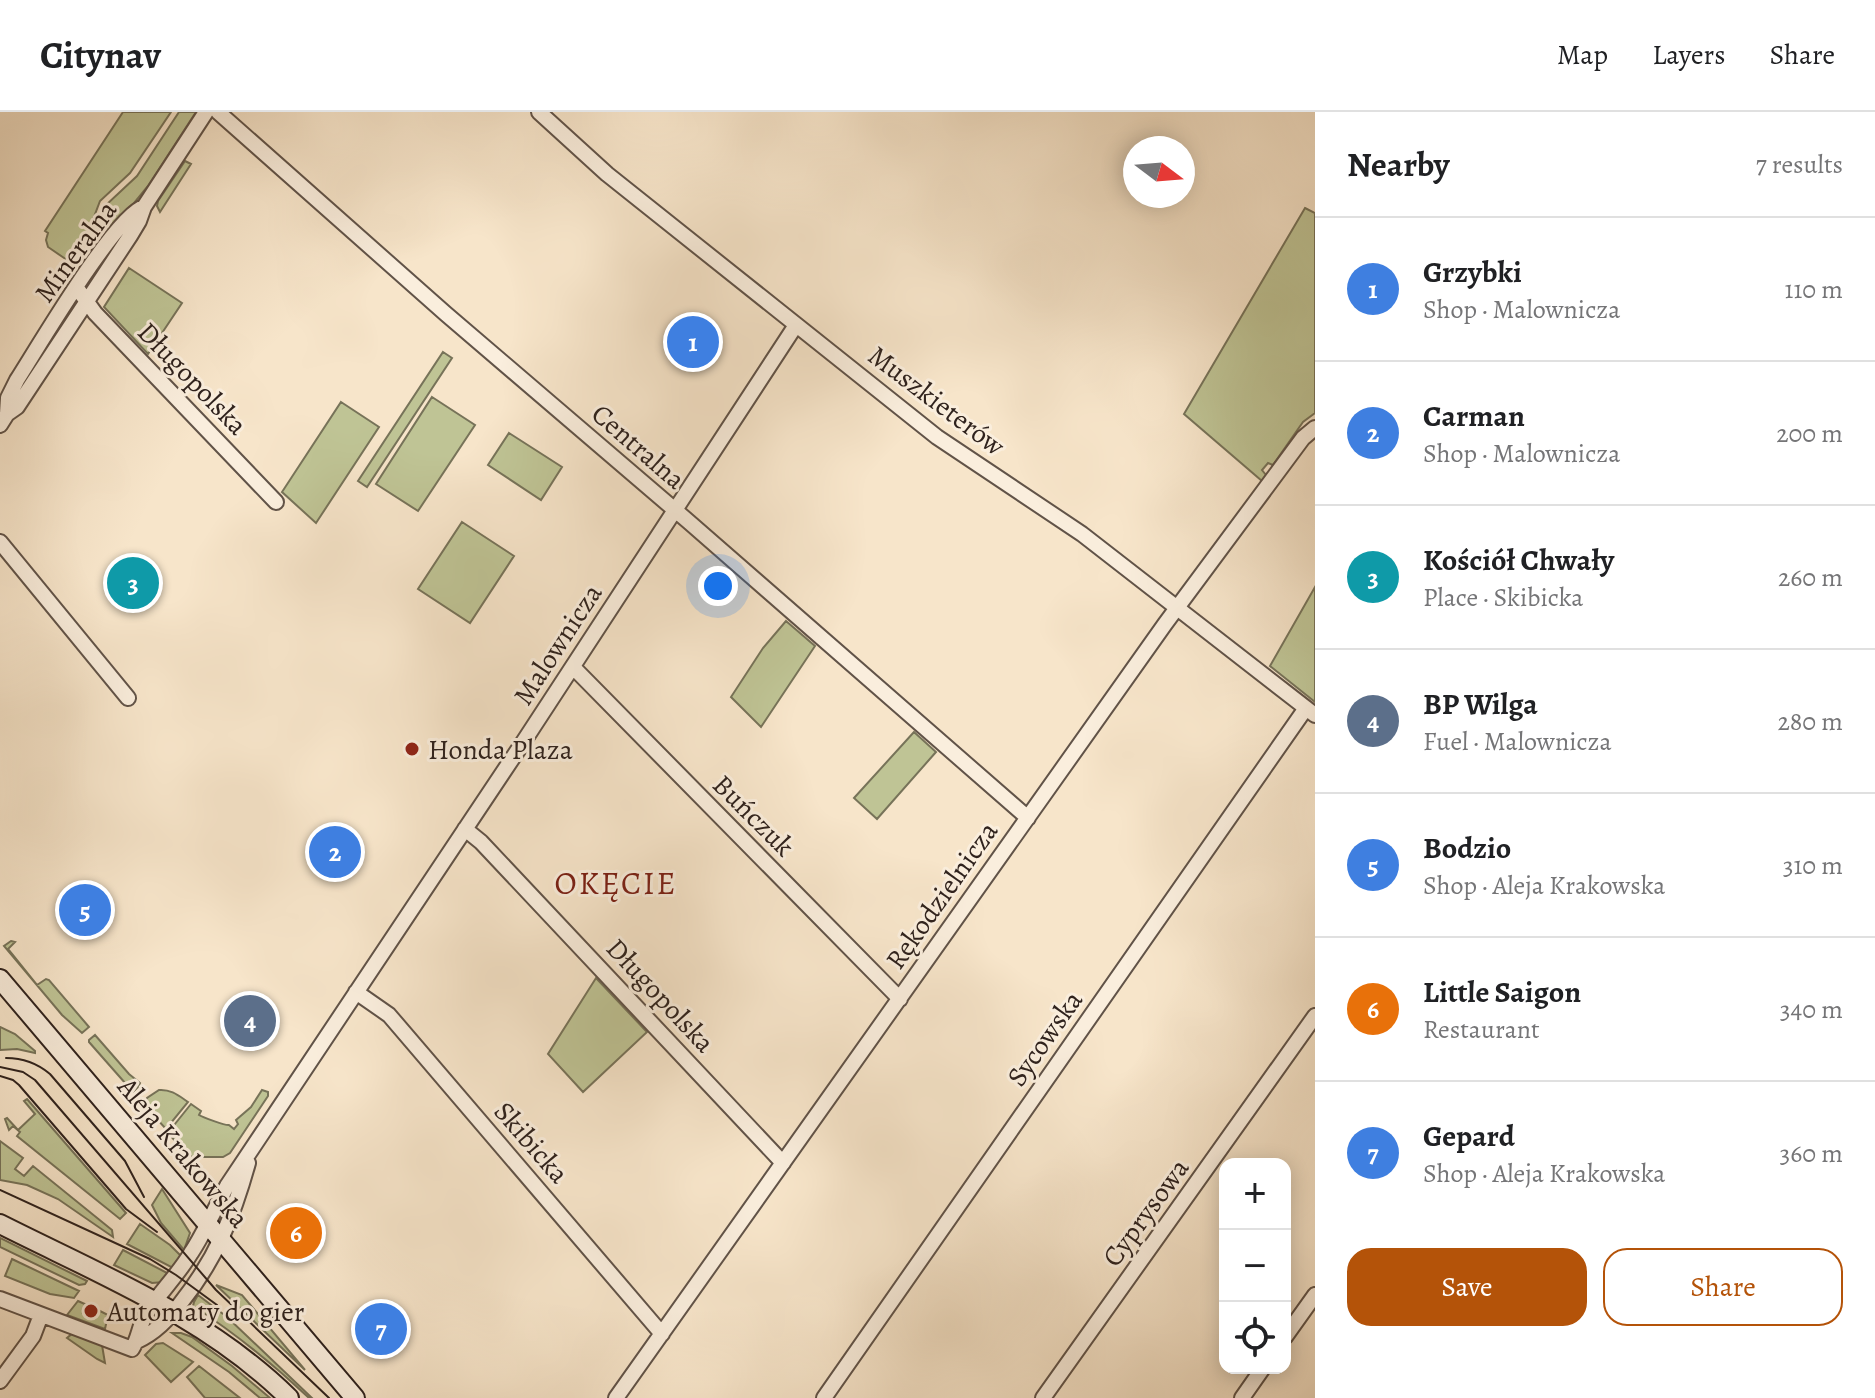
<!DOCTYPE html>
<html lang="en">
<head>
<meta charset="utf-8">
<style>
  :root { --surface:#fff; --page:#f6f6f6; --text:#202124; --muted:#757577; --line:#e0e0e0; --accent:#b45309 }
  body { margin:0; font-family:Alegreya,serif; background:var(--page); color:var(--text) }
  .controls { position:absolute; right:24px; bottom:24px; display:grid; overflow:hidden; border-radius:16px; box-shadow:0 4px 20px #0003 }
  .controls button { width:72px; height:72px; display:grid; place-items:center; padding:0; border:0; border-bottom:2px solid var(--line); background:var(--surface); color:var(--text); font:40px sans-serif }
  .compass { position:absolute; left:1123px; top:24px; width:72px; height:72px; border-radius:50%; background:var(--surface); box-shadow:0 4px 20px #0003; rotate:106deg }
  .you { position:absolute; left:718px; top:474px; width:28px; height:28px; margin:-20px; border:6px solid #fff; border-radius:50%; background:#1a73e8; box-shadow:0 0 0 12px #1a73e833 }
  .badge { display:grid; place-items:center; width:52px; height:52px; border-radius:50%; background:var(--accent); color:#fff; font-size:26px; font-weight:700 }
  .pin { position:absolute; translate:-50% -50%; border:4px solid #fff; box-shadow:0 2px 8px #0006 }
  .list { margin:0; padding:0; list-style:none }
  h2 { display:flex; justify-content:space-between; align-items:center; height:104px; margin:0; padding:0 32px; font-size:34px }
  h2 small { font-size:26px; font-weight:400; color:var(--muted) }
  .list li { display:grid; grid-template-columns:52px 1fr auto; gap:24px; align-items:center; box-sizing:border-box; height:144px; padding:0 32px; border-top:2px solid var(--line) }
  .list b { display:block; font-size:30px; white-space:nowrap }
  .list p { margin:0; font-size:26px; white-space:nowrap; color:var(--muted) }
  .list em { font-size:26px; font-style:normal; color:var(--muted) }
  .actions { display:flex; gap:16px; padding:24px 32px }
  .actions a { flex:1; padding:18px 0; border:2px solid var(--accent); border-radius:24px; text-align:center; font-size:28px; color:var(--accent) }
  .actions .main { background:var(--accent); color:#fff }
  .icon { flex:none; width:44px; height:44px; fill:none; stroke:currentColor; stroke-width:2; stroke-linecap:round; stroke-linejoin:round }
  .map { position:relative; flex:none; width:1315px; height:1286px; overflow:hidden }
  header { display:flex; align-items:center; gap:48px; box-sizing:border-box; height:112px; padding:0 40px; background:var(--surface); border-bottom:2px solid var(--line) }
  header strong { font-size:38px }
  nav { display:flex; gap:44px; margin-inline-start:auto; font-size:28px }
  main { display:flex }
  aside { flex:1; background:var(--surface) }
  .map>svg:first-child { display:block }
  .green { fill:#bfc495; stroke:#777359; stroke-width:2 }
  .lines { fill:none; stroke-linecap:round; stroke-linejoin:round }
  .street-casing { stroke:#615348; stroke-width:18 }
  .secondary-casing { stroke:#2f221d; stroke-width:22 }
  .street { stroke:#faeedd; stroke-width:14 }
  .secondary { stroke:#faeedd; stroke-width:18 }
  .tram { stroke:#2f221d; stroke-width:2 }
  .poi-dot { fill:#8f2418; stroke:#faeedd; stroke-width:3 }
  .labels { text-anchor:middle; stroke-width:6; stroke-linejoin:round; paint-order:stroke }
  .street-label { font-size:28px; fill:#2f221d; stroke:#faeedd }
  .poi-label { font-size:28px; fill:#2f221d; stroke:#faeedd; text-anchor:start }
  .quarter-label { font-size:32px; letter-spacing:2px; fill:#7a1f14; stroke:#faeedd }
</style>
</head>
<body>
<header>
<strong>Citynav</strong>
<nav><a>Map</a><a>Layers</a><a>Share</a></nav>
</header>
<main>
<div class="map">
<svg width="1315" height="1286" viewBox="0 0 1315 1286">
  <rect width="100%" height="100%" fill="#f7e5ca"/>
  <filter id="stains"><feTurbulence type="fractalNoise" baseFrequency=".0025" numOctaves="4"/><feColorMatrix values="0 0 0 0 .2 0 0 0 0 .09 0 0 0 0 .02 0 0 0 .5 -.17"/></filter>
  <radialGradient id="worn" r=".72"><stop offset=".6" stop-color="#630" stop-opacity="0"/><stop offset="1" stop-color="#630" stop-opacity=".3"/></radialGradient>
  <path class="green" d="M123,0h48l-41,61 -30,28 -11,29 -22,30 -19,-13 -2,-7 2,-7 -3,-2z
    M179,0h17l-48,74 -49,60 -8,-7 15,-34 31,-29z
    M185,49l6,3 -31,48 -3,-6 1,-5z
    M1305,96l10,5v200l-12,9 -30,43 -5,-2 -6,7 4,5 -4,6 -78,-67z
    M129,156l53,35 -34,51 -44,-47z
    M443,240l9,6 -85,129 -9,-6z
    M432,285l43,28 -57,86 -42,-27z
    M341,290l38,25 -63,96 -34,-31z
    M509,321l53,34 -21,33 -53,-35z
    M462,410l52,34 -44,67 -52,-34z
    M1315,475v115l-45,-36z
    M786,509l29,25 -54,81 -30,-30 32,-49z
    M914,620l22,20 -59,67 -23,-21z
    M11,829l4,1 -7,7 29,36 9,-6 3,1 40,47 -7,6 -20,-18 -58,-69z
    M596,866l51,54 -64,60 -35,-38z
    M0,915l15,7 20,17v2l-18,-4 -17,1z
    M95,923l34,39 11,9 -1,3 -6,6 -44,-50v-2z
    M159,978c12,-1 20,6 29,12l-22,27 -22,-24 3,-7z
    M262,978l6,2v4l-38,57 -7,4h-31l-9,-7 -14,-16 2,-5 20,-25 10,7 -2,4c3,2 27,11 30,10l5,4 4,-5 -2,-4 15,-13z
    M27,987l99,114 -6,6 -103,-83 3,-4 -7,-6 -4,4 -4,-11 2,-1 11,12 17,-16 -11,-13z
    M0,1029l23,17 -8,11 9,7 9,-10 79,64 1,7 -55,-38 -31,-14 -27,-5z
    M162,1077l28,44 -6,17 -23,-27 -9,-18z
    M140,1112l30,21 11,11 -8,12 -46,-24z
    M0,1126l87,43 -2,3 -6,1 -79,-38z
    M123,1138l46,24 -5,8 -12,1 -38,-18z
    M12,1147l67,32 -5,7 -24,-4 -45,-18z
    M216,1173l26,10 63,75z
    M198,1183l29,22 85,81h-3c-36,-34 -74,-65 -116,-92l1,-4z
    M78,1189l9,4 -4,8 12,5 3,-8 10,5 -3,14 -38,-14z
    M73,1221l29,12 3,18 -8,-4 -30,-21z
    M172,1221h9l11,4 40,29 38,32h-10l-31,-26z
    M163,1231l30,19 -22,20 -26,-27 11,-11z
    M199,1254l41,32h-35l-18,-21z"/>
  <g class="lines">
    <g class="street-casing">
      <path id="street" d="M218,0l228,202 243,208 339,296
        M539,0l68,62 330,263 145,97 233,181
        M77,176l18,25 181,189
        M7,302l1,-16 9,-18c20,-31 99,-166 127,-173
        M0,313l7,-11 10,-7 113,-171 9,-15 5,-14 62,-95
        M0,430l128,156
        M573,555l327,332
        M465,717l16,13 302,321
        M356,880l33,23 273,319
        M0,1187l132,50c7,-11 7,-23 14,-35 13,-21 32,-39 45,-61 14,-21 24,-45 36,-67l297,-445 272,-416
        M1285,1225l30,-42
        M137,1229c18,-8 31,-22 43,-37 36,-45 53,-87 68,-141
        M0,1269l33,-45 8,-21
        M616,1286l549,-774 138,-186 12,-10
        M824,1286l482,-690
        M1043,1286l272,-382
        M1242,1286l21,-30"/>
    </g>
    <g class="secondary-casing">
      <path id="secondary" d="M0,867l355,419
        M0,1112c101,51 207,93 289,174"/>
    </g>
    <use href="#street" class="street"/>
    <use href="#secondary" class="secondary"/>
    <path class="tram" d="M6,946c17,0 31,5 44,16l75,87 19,36
      M0,955l23,5 12,8 181,210 113,108
      M0,964l13,4 6,5 107,124 31,23
      M0,1078l150,69 26,16 41,30"/>
  </g>
  <g class="poi-dot">
    <circle cx="412" cy="637" r="8"/>
    <circle cx="91" cy="1199" r="8"/>
  </g>
  <g class="labels">
    <g class="street-label">
      <text transform="translate(75 139) rotate(-54)" y="10">Mineralna</text>
      <text transform="translate(193 266) rotate(46)" y="10">Długopolska</text>
      <text transform="translate(937 288) rotate(37)" y="10">Muszkieterów</text>
      <text transform="translate(639 334) rotate(41)" y="10">Centralna</text>
      <text transform="translate(557 532) rotate(-57)" y="10">Malownicza</text>
      <text transform="translate(754 703) rotate(45)" y="10">Buńczuk</text>
      <text transform="translate(941 783) rotate(-55)" y="10">Rękodzielnicza</text>
      <text transform="translate(661 883) rotate(47)" y="10">Długopolska</text>
      <text transform="translate(1044 926) rotate(-55)" y="10">Sycowska</text>
      <text transform="translate(532 1030) rotate(49)" y="10">Skibicka</text>
      <text transform="translate(184 1040) rotate(50)" y="10">Aleja Krakowska</text>
      <text transform="translate(1145 1100) rotate(-54)" y="10">Cyprysowa</text>
    </g>
    <g class="poi-label">
      <text x="428" y="647">Honda Plaza</text>
      <text x="107" y="1209">Automaty do gier</text>
    </g>
    <g class="quarter-label">
      <text x="616" y="782">OKĘCIE</text>
    </g>
  </g>
  <rect width="100%" height="100%" filter="url(#stains)"/>
  <rect width="100%" height="100%" fill="url(#worn)"/>
</svg>
<div class="controls">
<button>+</button>
<button>−</button>
<button><svg class="icon" aria-label="locate" viewBox="0 0 24 24"><circle cx="12" cy="12" r="6"/><path d="M12 2v4M12 18v4M2 12h4M18 12h4"/></svg></button>
</div>
<svg class="compass" viewBox="-18 -18 36 36"><path d="M0-13l5 13h-10z" fill="#e53935"/><path d="M0 13l5-13h-10z" fill="#757577"/></svg>
<div class="you"></div>
<div class="pin badge" style="left:693px;top:230px;background:#3f7fe0">1</div>
<div class="pin badge" style="left:335px;top:740px;background:#3f7fe0">2</div>
<div class="pin badge" style="left:133px;top:471px;background:#0f9aa8">3</div>
<div class="pin badge" style="left:250px;top:909px;background:#5c6f8a">4</div>
<div class="pin badge" style="left:85px;top:798px;background:#3f7fe0">5</div>
<div class="pin badge" style="left:296px;top:1121px;background:#e8710a">6</div>
<div class="pin badge" style="left:381px;top:1217px;background:#3f7fe0">7</div>
</div>
<aside>
<h2>Nearby<small>7 results</small></h2>
<ul class="list">
<li><span class="badge" style="background:#3f7fe0">1</span><div><b>Grzybki</b><p>Shop · Malownicza</p></div><em>110 m</em></li>
<li><span class="badge" style="background:#3f7fe0">2</span><div><b>Carman</b><p>Shop · Malownicza</p></div><em>200 m</em></li>
<li><span class="badge" style="background:#0f9aa8">3</span><div><b>Kościół Chwały</b><p>Place · Skibicka</p></div><em>260 m</em></li>
<li><span class="badge" style="background:#5c6f8a">4</span><div><b>BP Wilga</b><p>Fuel · Malownicza</p></div><em>280 m</em></li>
<li><span class="badge" style="background:#3f7fe0">5</span><div><b>Bodzio</b><p>Shop · Aleja Krakowska</p></div><em>310 m</em></li>
<li><span class="badge" style="background:#e8710a">6</span><div><b>Little Saigon</b><p>Restaurant</p></div><em>340 m</em></li>
<li><span class="badge" style="background:#3f7fe0">7</span><div><b>Gepard</b><p>Shop · Aleja Krakowska</p></div><em>360 m</em></li>
</ul>
<div class="actions"><a class="main">Save</a><a>Share</a></div>
</aside>
</main>
</body>
</html>
